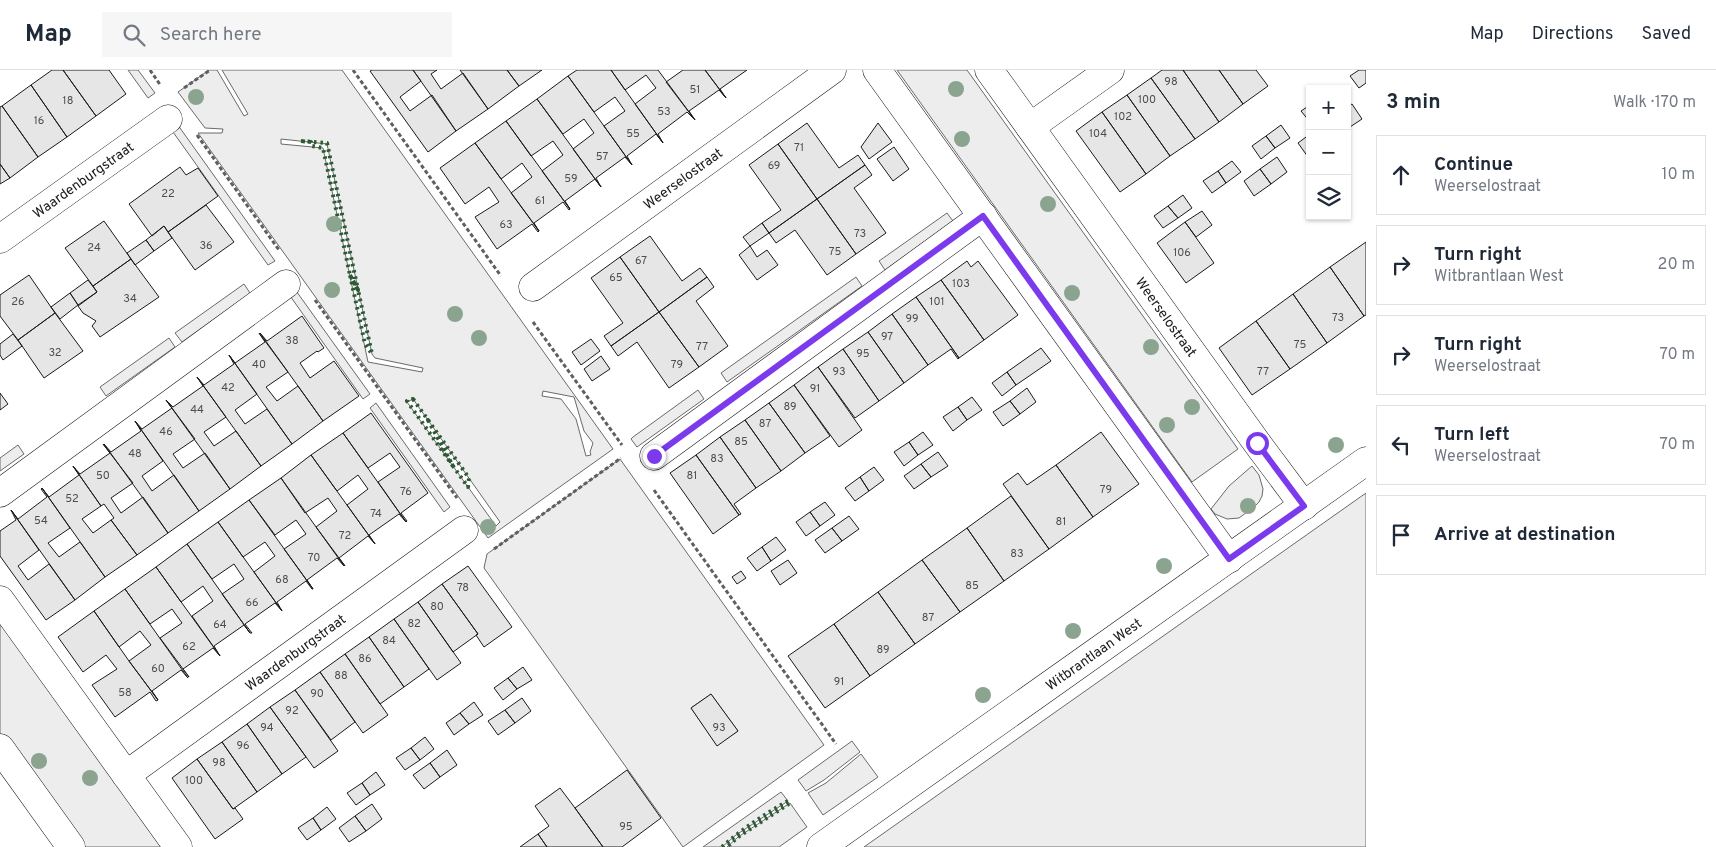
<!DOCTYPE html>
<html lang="en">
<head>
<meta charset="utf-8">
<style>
  :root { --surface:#fff; --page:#f6f6f7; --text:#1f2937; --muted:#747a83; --line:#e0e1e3 }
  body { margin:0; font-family:Overpass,sans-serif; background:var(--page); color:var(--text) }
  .controls { position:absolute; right:15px; top:15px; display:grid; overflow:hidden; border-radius:0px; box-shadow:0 1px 4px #0004 }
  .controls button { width:45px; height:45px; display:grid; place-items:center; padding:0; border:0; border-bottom:1px solid var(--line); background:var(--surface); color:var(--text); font:25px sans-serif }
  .stop { position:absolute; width:15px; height:15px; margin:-11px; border:4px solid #7c3aed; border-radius:50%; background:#fff }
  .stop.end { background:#7c3aed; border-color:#fff; box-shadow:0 1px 5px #0008 }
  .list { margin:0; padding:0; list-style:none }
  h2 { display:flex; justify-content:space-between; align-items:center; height:65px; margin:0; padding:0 20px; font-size:21px }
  h2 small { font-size:16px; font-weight:400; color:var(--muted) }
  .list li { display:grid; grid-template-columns:32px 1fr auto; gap:15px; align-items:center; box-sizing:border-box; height:80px; margin:0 10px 10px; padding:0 10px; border:1px solid var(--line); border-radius:0px }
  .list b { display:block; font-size:19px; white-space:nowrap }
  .list p { margin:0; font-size:16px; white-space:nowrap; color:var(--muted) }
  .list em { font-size:16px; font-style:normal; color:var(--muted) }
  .icon { flex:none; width:28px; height:28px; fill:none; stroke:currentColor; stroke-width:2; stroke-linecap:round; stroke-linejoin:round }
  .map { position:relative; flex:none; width:1366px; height:777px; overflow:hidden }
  header { display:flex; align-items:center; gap:30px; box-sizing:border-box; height:70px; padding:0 25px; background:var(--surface); border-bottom:1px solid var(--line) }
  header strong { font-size:24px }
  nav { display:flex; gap:28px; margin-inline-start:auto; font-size:18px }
  .search { width:350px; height:45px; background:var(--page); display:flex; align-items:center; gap:12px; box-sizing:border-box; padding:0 18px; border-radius:0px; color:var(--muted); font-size:19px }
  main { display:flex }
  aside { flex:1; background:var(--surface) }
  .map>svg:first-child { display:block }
  .built { fill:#ededed; stroke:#6a6a6a; fill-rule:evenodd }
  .building { fill:#e6e6e6; stroke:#1a1a1a }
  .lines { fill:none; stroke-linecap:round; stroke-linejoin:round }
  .minor-casing { stroke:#1a1a1a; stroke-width:29 }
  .path { stroke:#5f5f5f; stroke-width:3; stroke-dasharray:4 2.5; stroke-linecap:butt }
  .minor { stroke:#fff; stroke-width:28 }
  .hedge { stroke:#2b5a34; stroke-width:4; stroke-dasharray:2.5 4; stroke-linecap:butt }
  .tree { fill:#8aa48f }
  .route { stroke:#7c3aed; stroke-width:6 }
  .labels { text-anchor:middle; stroke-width:4; stroke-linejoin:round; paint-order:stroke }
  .number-label { font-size:11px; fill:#4d4d4d }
  .street-label { font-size:14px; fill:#1a1a1a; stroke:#fff }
</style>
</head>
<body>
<header>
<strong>Map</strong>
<div class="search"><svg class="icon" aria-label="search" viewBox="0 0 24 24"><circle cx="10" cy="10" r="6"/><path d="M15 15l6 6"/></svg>Search here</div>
<nav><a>Map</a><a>Directions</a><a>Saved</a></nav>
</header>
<main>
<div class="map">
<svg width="1366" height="777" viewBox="0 0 1366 777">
  <rect width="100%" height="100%" fill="#fff"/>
  <path class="built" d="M128,0h10l17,23 -7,5z
    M209,0h8l27,46 4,-2 -26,-44h120l271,379 -125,89 -290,-405h24l1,-4 -18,-1 -27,-36zM281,69l46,5 45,210 3,4 48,10 -1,4 -54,-10 -45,-214 -42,-4zM543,321l31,6 10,34 9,12 -3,9 1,3 -5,1 -10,-37 -15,-20 -19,-3zM413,329l87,123 -4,4 -89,-124z
    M897,0h70l271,379 -46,33z
    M175,51l100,140 -7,4 -100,-140z
    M947,143l6,8 -68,49 -6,-9z
    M856,207l6,9 -135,96 -6,-9z
    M244,214l6,9 -68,49 -7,-9z
    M294,218l76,106 -7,5 -75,-106z
    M169,268l6,9 -69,49 -6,-9z
    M698,320l6,9 -67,48 -6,-8 2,-2z
    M376,333l74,104 -6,5 -74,-104z
    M18,375l6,9 -24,17v-13z
    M620,389l204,286 -141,102 -199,-279 3,-14zM711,624l27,37 -21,14 -26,-37z
    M1252,396l7,9 4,14 -1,7 -3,6 -5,5 -15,11 -12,1 -12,-5 -4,-5 18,-23z
    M1366,423v354h-502z
    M0,543l168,234h-89l-79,-110z
    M852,671l8,11 -36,28 -18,11 -8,-11z
    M861,684l17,23 -55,38 -15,-22 18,-10z
    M781,722l7,9 -52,34 -14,12h-19z
    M790,733l17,24 -28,20h-52l11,-10z"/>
  <path class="building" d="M52,0h11l33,46 -29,21 -36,-52z
    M63,0h46l17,24 -30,22z
    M372,0h41l8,11 -21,16 10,14 22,-16 24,36 -28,21 -58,-81z
    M413,0h24l-6,4 10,15 22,-16 25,36 -32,22z
    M460,0h47l12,16 -31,23z
    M507,0h35l-23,16z
    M577,0h34l52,73 -7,-9 -29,22 5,9 -28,-39 21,-15 -10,-14 -21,15 -26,-36z
    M611,0h47l37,50 -8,-8 -29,22 5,9 -28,-39 21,-16 -10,-13 -21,15z
    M683,0h22l21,28 -7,-8 -30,21 6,9 -29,-38z
    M705,0h42l-27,19 6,9z
    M1162,0h21l36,52 -24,17 -44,-61z
    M1183,0h36l24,34 -24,18z
    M1219,0h37l12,16 -25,18z
    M1359,0h7v13l-7,5 -9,-12z
    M568,6l64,89 -7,-8 -29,21 5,9 -28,-38 21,-16 -10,-14 -21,15 -26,-35z
    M1151,8l44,61 -25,17 -43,-61z
    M31,15l36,52 -29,20 -36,-51z
    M1127,25l43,61 -24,18 -44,-62z
    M537,29l64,88 -6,-8 -30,22 5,8 -28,-38 21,-16 -10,-14 -22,15 -25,-35z
    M1352,34l10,15 -15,10v-22z
    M1310,35v17l-9,-11z
    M2,36l36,51 -28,21 -10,-14v-57z
    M1102,42l44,62 -26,18 -44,-61z
    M506,51l64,88 -1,1 -6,-8 -29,21 5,8 -28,-38 21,-16 -10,-14 -21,16 -26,-36z
    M807,53l32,45 19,-13 7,10 -48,34 -39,-55z
    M878,53l14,19 -23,17 -8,-12z
    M1281,55l9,13 -15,10 -9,-12z
    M1310,64v22l-2,1 -10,-14z
    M1266,66l9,12 -14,11 -9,-13z
    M475,73l64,88 -1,1 -6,-8 -35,25 -22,-32 24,-15 -10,-15 -24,17 -25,-36z
    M778,74l39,55 -48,34 -7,-10 19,-13 -32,-45z
    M894,77l15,22 -16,12 -16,-22z
    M1277,87l10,15 -16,12 -11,-15z
    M1232,91l9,11 -15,11 -8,-12z
    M0,94l10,14 -10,6z
    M865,95l7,10 -18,13 32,45 -30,21 -39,-55z
    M180,97l6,8 12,-7 20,28 -50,36 -4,-6 -12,10 -23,-32z
    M1260,99l11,15 -17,12 -10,-15z
    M1218,101l8,12 -14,10 -9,-12z
    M1183,125l9,13 -14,10 -10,-12z
    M817,129l39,55 -29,21 -32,-45 -19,13 -7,-10z
    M206,135l28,37 -39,28 -27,-38z
    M1168,136l10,12 -15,10 -9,-12z
    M1202,141l10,14 -16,12 -11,-15z
    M104,151l27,38 -38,27 -28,-38z
    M1185,152l29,41 -28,20 -29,-40z
    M762,153l7,10 -19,13 -7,-9z
    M164,156l8,12 -18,13 -8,-11z
    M650,166l32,45 18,-13 7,9 -48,35 -39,-55z
    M146,170l8,11 -19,14 -8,-12z
    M1366,172v73l-2,1 -34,-49z
    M750,176l7,11 10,-7 11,15 -21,15 -18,-25z
    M620,187l39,55 -48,34 -7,-10 19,-13 -32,-45z
    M131,189l28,38 -59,40 -8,-11 4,-5 -13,-8 -5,-7 19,-14 -4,-6z
    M967,191l4,6 7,-6 40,54 -34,25 -43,-60z
    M1330,197l34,49 -37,27 -34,-49z
    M29,205l26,38 -37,27 -18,-24v-21z
    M707,207l7,10 -18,14 32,45 -29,21 -40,-55z
    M88,210l9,12 -19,13 -8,-12z
    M941,210l43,60 -25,18 -43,-61z
    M70,223l8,12 -18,14 -9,-12z
    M1293,224l34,49 -37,26 -34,-48z
    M916,227l43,61 -1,1 -7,-10 -23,16 -36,-51z
    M659,242l40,55 -30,21 -32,-46 -19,14 -7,-10z
    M55,243l28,38 -39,27 -26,-38z
    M892,244l36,51 -24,18 -36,-51z
    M302,246l22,32 -6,4 -1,-1 -17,12 10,15 24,-17 25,35 -36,25 -63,-88 7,8z
    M1256,251l34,48 -38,26 -33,-47z
    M868,262l36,51 -25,18 -36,-52z
    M259,263l29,39 -22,15 11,14 21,-15 25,35 -31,23 -63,-89 6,8 30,-21z
    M13,264l9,12 -19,14 -3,-5v-11z
    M591,269l9,12 -19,14 -9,-13z
    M1041,278l10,13 -35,24 -9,-13z
    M843,279l36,52 -24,17 -37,-51z
    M229,285l28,39 -22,16 10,14 22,-15 25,35 -31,22 -64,-89 7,8 30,-21z
    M601,286l9,13 -18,12 -8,-12z
    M818,297l44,63 -23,17 -45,-62z
    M1007,302l9,13 -14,11 -10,-13z
    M197,307l29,40 -22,15 10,14 22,-15 25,35 -31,23 -64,-89 7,7 30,-21z
    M794,315l36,51 -25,17 -36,-50z
    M1027,318l9,14 -16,12 -10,-13z
    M0,323l8,11 -8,6z
    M972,327l10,13 -15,10 -9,-13z
    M166,330l29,39 -22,15 10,14 22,-15 25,36 -31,22 -64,-90 7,8 30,-21z
    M1010,331l10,13 -17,12 -10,-14z
    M769,333l36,50 -24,18 -36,-51z
    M958,337l9,13 -14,11 -10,-14z
    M371,343l57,80 -27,20 6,8 -1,1 -28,-40 22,-15 -10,-14 -22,15 -25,-35z
    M745,350l36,51 -25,17 -36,-51z
    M135,351l28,40 -21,15 10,15 22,-16 25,36 -31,22 -64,-89 7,8 30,-21z
    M923,362l10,13 -15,10 -9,-13z
    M1101,362l38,52 -46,33 -37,-52z
    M343,363l63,89 -7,-8 -30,21 6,9 -28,-39 21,-16 -10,-14 -21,16 -26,-36z
    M720,367l36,51 -22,16 7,10 -2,1 -43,-60z
    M909,372l9,13 -14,11 -10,-14z
    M103,374l30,39 -22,15 10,15 22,-16 25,36 -31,22 -26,-35 3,-2 -10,-14 -3,2 -28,-40 7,8 30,-21z
    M938,382l10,14 -17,11 -10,-13z
    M311,385l64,89 -7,-8 -29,22 6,8 -29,-39 21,-16 -9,-13 -23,15 -24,-35z
    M696,385l43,60 -26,19 -43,-61z
    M921,394l10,13 -17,12 -10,-13z
    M1056,395l37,52 -44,32 -46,-65 15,-11 9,12z
    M73,396l28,40 -19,13 11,14 18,-13 26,35 -32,22 -63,-89 7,9 30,-22z
    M874,397l10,13 -15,11 -9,-14z
    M860,407l9,14 -14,10 -10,-13z
    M281,408l63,88 -7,-8 -30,22 6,9 -29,-40 22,-15 -10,-14 -21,15 -26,-35z
    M42,418l28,40 -22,15 11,14 21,-15 25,35 -30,23 -64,-90 7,9 29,-22 -6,-8z
    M1011,426l38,53 -45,32 -37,-53z
    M249,430l64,89h-1l-6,-8 -29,21 5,9 -28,-39 21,-16 -10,-14 -22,15 -25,-35z
    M825,432l10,13 -15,11 -10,-14z
    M11,440l28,40 -21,16 10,14 21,-16 26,36 -29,20 -46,-64v-25l16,-11z
    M810,442l10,14 -14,10 -10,-14z
    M849,446l10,13 -17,12 -10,-13z
    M218,452l64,89 -7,-8 -30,21 7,9h-2l-28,-39 22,-15 -10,-15 -22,15 -25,-35z
    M832,458l10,13 -17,12 -10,-13z
    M967,458l37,53 -44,31 -38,-52z
    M776,467l10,13 -15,11 -9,-14z
    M187,474l63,89 -6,-8 -30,21 6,10 -28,-40 21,-15 -10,-15 -22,16 -25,-35z
    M762,477l9,14 -14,10 -10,-13z
    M788,490l9,13 -17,12 -9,-14z
    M922,490l38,52 -45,32 -37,-52z
    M468,496l44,61 -28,20 -8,-12 2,-1 -36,-50z
    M156,497l64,89 -7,-8 -30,21 6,8 -29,-39 22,-15 -10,-14 -22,15 -25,-35z
    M741,501l5,7 -9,6 -5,-7z
    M442,514l36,50 -25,18 -35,-50z
    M125,519l63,89 -7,-8 -29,21 6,9 -29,-39 22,-16 -11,-14 -21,16 -25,-36z
    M878,522l37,52 -45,32 -36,-52z
    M418,532l43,61 -24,17 -43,-61z
    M94,541l35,50 29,39 -2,1 -6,-9 -35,25 -23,-32 25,-16 -11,-14 -23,17 -25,-35z
    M394,549l35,50 -25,18 -35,-50z
    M834,554l36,52 -45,32 -37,-52z
    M369,567l35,50 -24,17 -35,-50z
    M345,584l43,61 -25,18 -43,-61z
    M523,597l9,13 -15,9 -9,-11z
    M320,602l35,50 -24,18 -36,-50z
    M508,608l9,11 -14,11 -9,-12z
    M295,620l43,61 -24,17 -44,-61z
    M711,624l27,37 -21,15 -26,-38z
    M522,628l9,13 -16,12 -10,-13z
    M474,632l9,13 -14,9 -9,-11z
    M270,637l36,50 -24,17 -35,-50z
    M505,640l10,13 -17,12 -10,-14z
    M460,643l9,11 -15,11 -8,-12z
    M247,654l35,50 -25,18 -35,-50z
    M425,667l9,12 -14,11 -9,-12z
    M222,672l35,50 -24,17 -36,-50z
    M411,678l9,12 -15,10 -9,-12z
    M447,680l10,15 -17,12 -10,-14z
    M197,689l36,50 2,-1 8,11 -28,20 -43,-61z
    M430,693l10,14 -16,12 -11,-14z
    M627,700l34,48 -39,29h-19l-28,-39z
    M376,702l9,13 -15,10 -8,-12z
    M362,713l8,12 -14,10 -9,-12z
    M560,718l15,20 28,39h-56l-9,-13 11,-8 -14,-20z
    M372,734l10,15 -16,12 -11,-15z
    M327,737l9,12 -15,11 -8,-12z
    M355,746l11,15 -17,11 -10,-14z
    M313,748l8,12 -14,10 -9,-12z
    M538,764l9,13h-27z"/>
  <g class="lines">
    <g class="minor-casing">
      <g id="minor">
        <path d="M877,0l352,489"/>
        <path id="s1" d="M989,0l268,373 47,63"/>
        <path d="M1030,57l80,-57"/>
        <path id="s2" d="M0,169l168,-120"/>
        <path id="s3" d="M533,217l299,-217"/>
        <path d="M654,386l329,-240"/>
        <path d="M0,423l286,-209"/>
        <path d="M0,530l178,247"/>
        <path d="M0,678l71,99"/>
        <path id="s4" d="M126,705l338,-245"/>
        <path id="s5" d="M821,777l545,-386"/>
      </g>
    </g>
    <path class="path" d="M150,0l11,16
      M353,0l148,206
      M184,18l26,-18
      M197,65l82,115
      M315,230l142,198
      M533,252l89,123
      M654,420l182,254
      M494,479l127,-91"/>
    <use href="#minor" class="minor"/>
    <path class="hedge" d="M301,71l26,2 31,147 -8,-15 -27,-127 -11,-2 -1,-4z
      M350,205l8,15 14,64 -7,-10z
      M413,329l15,21 25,46 -46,-65z
      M428,350l41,58 -1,9 -15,-21z
      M722,777c20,-18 43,-33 66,-46l2,2 -52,34 -11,10"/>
  </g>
  <g class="tree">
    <circle cx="956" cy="19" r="8"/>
    <circle cx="196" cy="27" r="8"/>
    <circle cx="962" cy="69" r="8"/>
    <circle cx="1048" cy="134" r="8"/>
    <circle cx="334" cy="154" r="8"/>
    <circle cx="332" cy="220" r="8"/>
    <circle cx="1072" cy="223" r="8"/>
    <circle cx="455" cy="244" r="8"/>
    <circle cx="479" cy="268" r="8"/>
    <circle cx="1151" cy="277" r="8"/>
    <circle cx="1192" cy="337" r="8"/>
    <circle cx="1167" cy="355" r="8"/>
    <circle cx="1336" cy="375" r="8"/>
    <circle cx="1248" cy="436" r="8"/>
    <circle cx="488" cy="457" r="8"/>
    <circle cx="1164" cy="496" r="8"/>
    <circle cx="1073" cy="561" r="8"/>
    <circle cx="983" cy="625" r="8"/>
    <circle cx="39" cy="691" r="8"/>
    <circle cx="90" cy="708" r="8"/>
  </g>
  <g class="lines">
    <path class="route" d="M654,386l329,-240 246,343 75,-53 -47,-63"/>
  </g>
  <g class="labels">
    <g class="number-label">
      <text x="1171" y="15">98</text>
      <text x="695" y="23">51</text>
      <text x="1147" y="33">100</text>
      <text x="68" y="34">18</text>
      <text x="664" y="45">53</text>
      <text x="1123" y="50">102</text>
      <text x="39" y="54">16</text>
      <text x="633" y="67">55</text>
      <text x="1098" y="67">104</text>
      <text x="799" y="81">71</text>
      <text x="602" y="90">57</text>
      <text x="774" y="99">69</text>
      <text x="571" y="112">59</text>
      <text x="168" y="127">22</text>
      <text x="540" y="134">61</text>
      <text x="506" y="158">63</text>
      <text x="860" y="167">73</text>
      <text x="206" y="179">36</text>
      <text x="94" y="181">24</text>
      <text x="835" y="185">75</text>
      <text x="1182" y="186">106</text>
      <text x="641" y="194">67</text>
      <text x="616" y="211">65</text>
      <text x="961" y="217">103</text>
      <text x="130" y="232">34</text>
      <text x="18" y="235">26</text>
      <text x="937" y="235">101</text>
      <text x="1338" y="251">73</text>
      <text x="912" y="252">99</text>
      <text x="887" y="270">97</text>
      <text x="292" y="274">38</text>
      <text x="1300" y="278">75</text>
      <text x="702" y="280">77</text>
      <text x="55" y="286">32</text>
      <text x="863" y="287">95</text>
      <text x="259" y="298">40</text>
      <text x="677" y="298">79</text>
      <text x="839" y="305">93</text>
      <text x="1263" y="305">77</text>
      <text x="228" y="321">42</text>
      <text x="815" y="322">91</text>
      <text x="790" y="340">89</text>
      <text x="197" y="343">44</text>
      <text x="765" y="357">87</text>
      <text x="166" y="365">46</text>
      <text x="741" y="375">85</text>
      <text x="135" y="387">48</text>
      <text x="717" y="392">83</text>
      <text x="103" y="409">50</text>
      <text x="692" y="409">81</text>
      <text x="1106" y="423">79</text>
      <text x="406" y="425">76</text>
      <text x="72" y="432">52</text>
      <text x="376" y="447">74</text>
      <text x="41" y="454">54</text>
      <text x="1061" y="455">81</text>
      <text x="345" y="469">72</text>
      <text x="1017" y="487">83</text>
      <text x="314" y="491">70</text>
      <text x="282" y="513">68</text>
      <text x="972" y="519">85</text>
      <text x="463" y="521">78</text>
      <text x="252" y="536">66</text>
      <text x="437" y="540">80</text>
      <text x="928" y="551">87</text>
      <text x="414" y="557">82</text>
      <text x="220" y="558">64</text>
      <text x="389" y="574">84</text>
      <text x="189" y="580">62</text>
      <text x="883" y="583">89</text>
      <text x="365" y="592">86</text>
      <text x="158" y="602">60</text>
      <text x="341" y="609">88</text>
      <text x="839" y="615">91</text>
      <text x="125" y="626">58</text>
      <text x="317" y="627">90</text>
      <text x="292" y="644">92</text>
      <text x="267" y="661">94</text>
      <text x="719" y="661">93</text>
      <text x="243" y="679">96</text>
      <text x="219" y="696">98</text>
      <text x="194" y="714">100</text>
      <text x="626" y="760">95</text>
    </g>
    <g class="street-label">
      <text dy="5" stroke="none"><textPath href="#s2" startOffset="102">Waardenburgstraat</textPath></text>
      <text dy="5" stroke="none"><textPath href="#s3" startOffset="185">Weerselostraat</textPath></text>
      <text dy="5" stroke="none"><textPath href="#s1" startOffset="304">Weerselostraat</textPath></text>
      <text dy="5" stroke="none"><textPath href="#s4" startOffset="209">Waardenburgstraat</textPath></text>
      <text dy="5" stroke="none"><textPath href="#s5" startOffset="334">Witbrantlaan West</textPath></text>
    </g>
  </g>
</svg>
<div class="controls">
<button>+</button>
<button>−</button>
<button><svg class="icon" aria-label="layers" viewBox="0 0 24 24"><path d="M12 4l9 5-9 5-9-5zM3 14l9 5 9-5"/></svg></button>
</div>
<div class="stop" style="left:1257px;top:373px"></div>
<div class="stop end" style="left:654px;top:386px"></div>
</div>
<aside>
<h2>3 min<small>Walk · 170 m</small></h2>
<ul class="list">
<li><svg class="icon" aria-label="ahead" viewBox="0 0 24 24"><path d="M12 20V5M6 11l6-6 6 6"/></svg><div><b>Continue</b><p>Weerselostraat</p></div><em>10 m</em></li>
<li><svg class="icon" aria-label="right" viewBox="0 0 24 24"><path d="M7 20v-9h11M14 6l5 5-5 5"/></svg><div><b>Turn right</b><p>Witbrantlaan West</p></div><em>20 m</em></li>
<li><svg class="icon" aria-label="right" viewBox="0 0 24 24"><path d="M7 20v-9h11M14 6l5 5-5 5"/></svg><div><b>Turn right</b><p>Weerselostraat</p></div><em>70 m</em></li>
<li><svg class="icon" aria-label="left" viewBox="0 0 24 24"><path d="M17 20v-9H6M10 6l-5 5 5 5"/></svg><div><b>Turn left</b><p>Weerselostraat</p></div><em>70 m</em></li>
<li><svg class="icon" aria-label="arrive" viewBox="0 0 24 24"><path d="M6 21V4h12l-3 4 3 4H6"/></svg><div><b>Arrive at destination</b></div></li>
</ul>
</aside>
</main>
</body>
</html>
